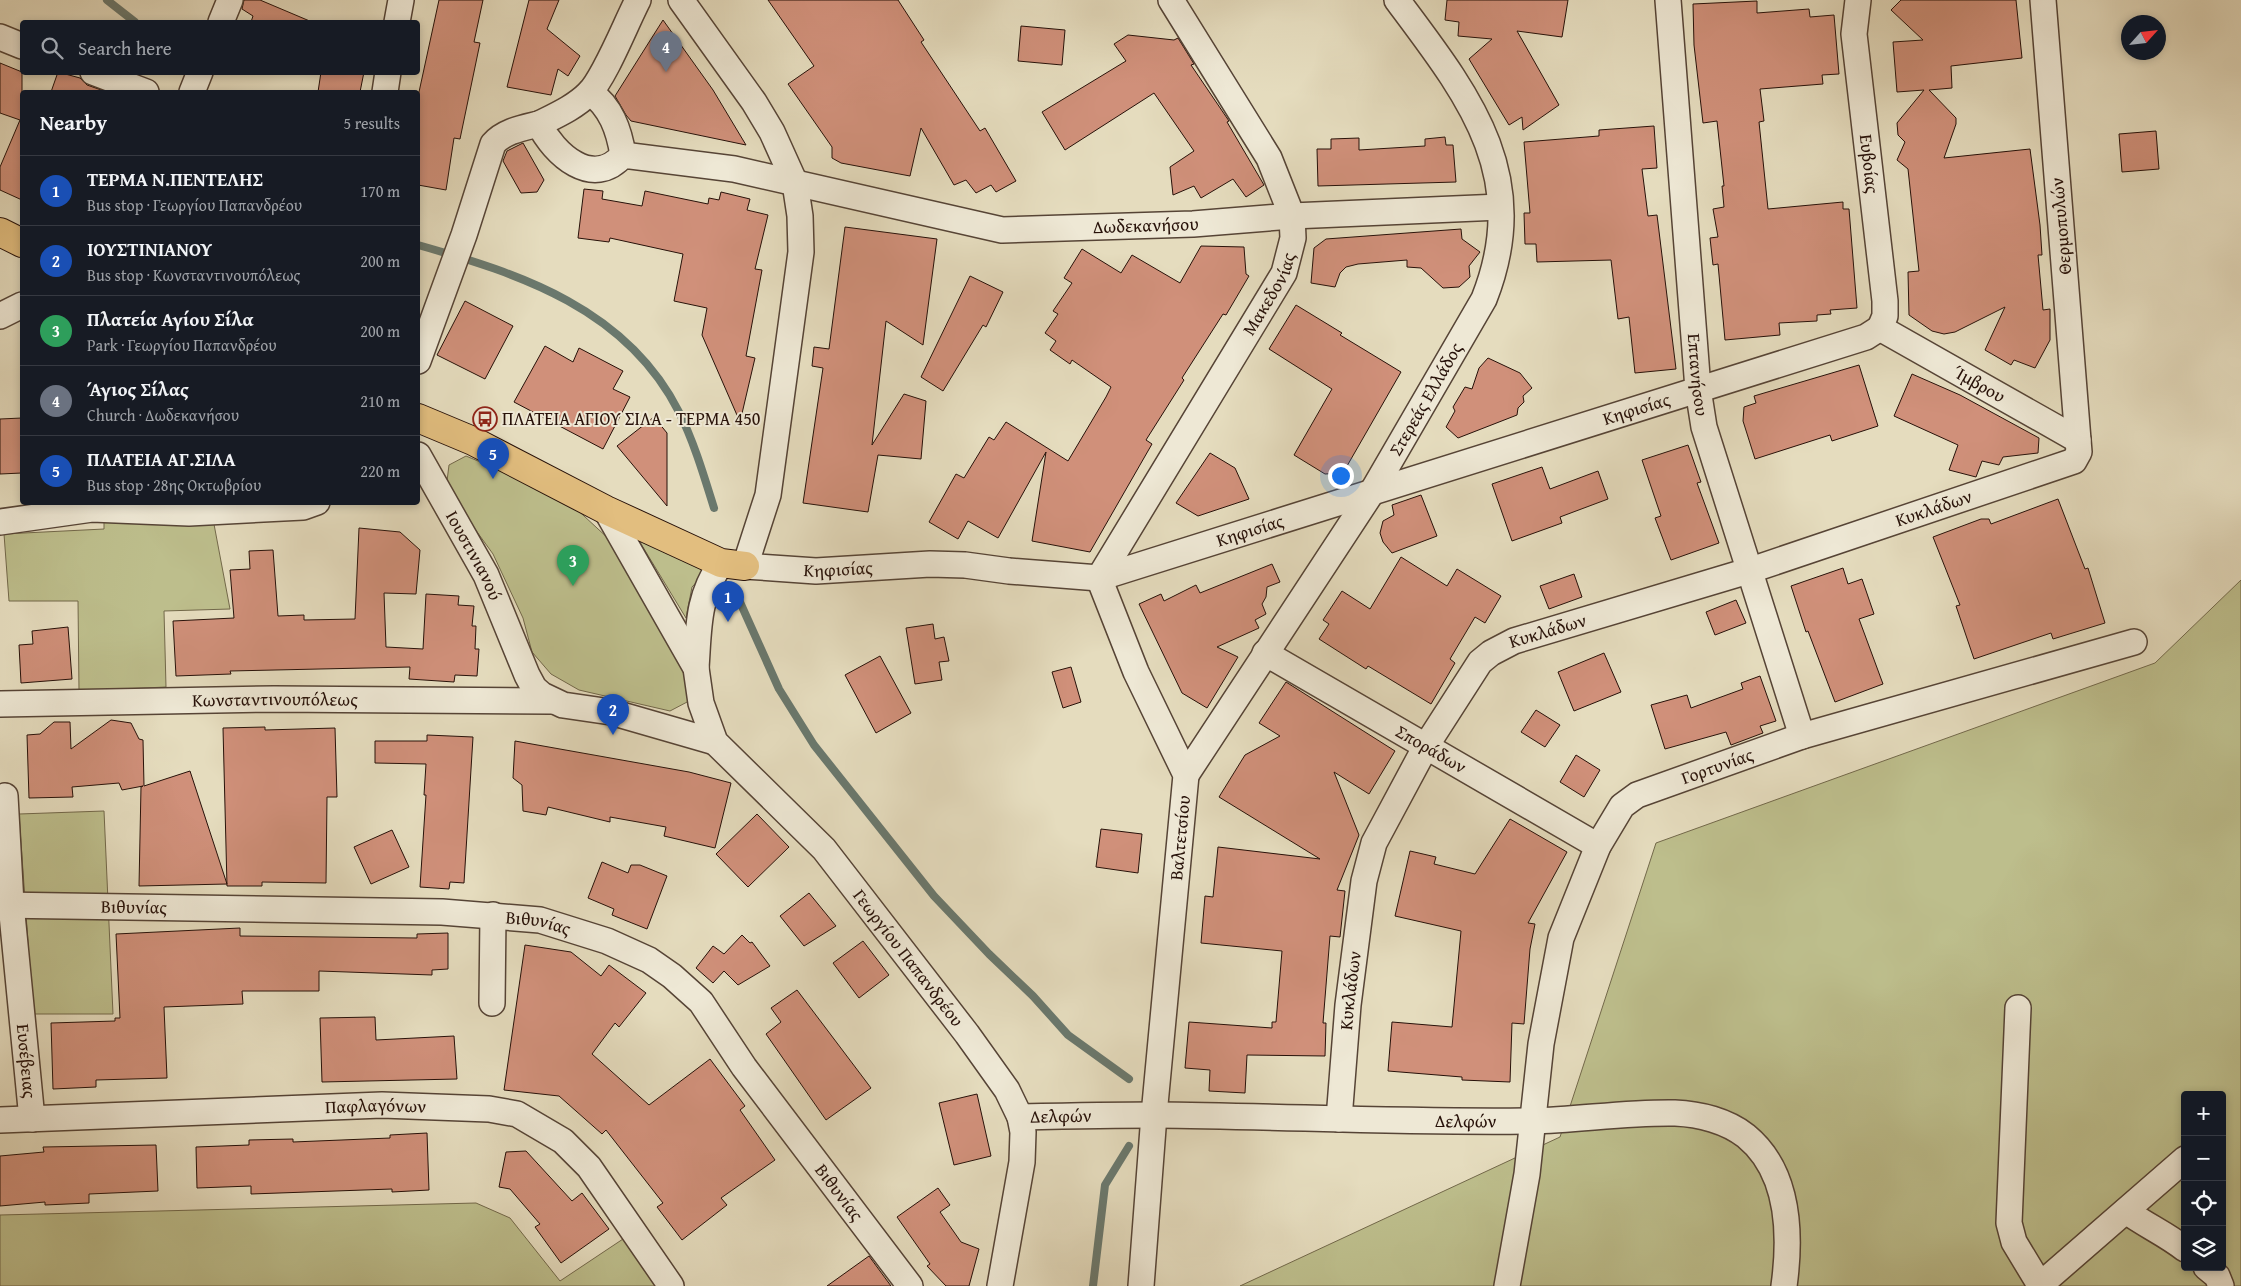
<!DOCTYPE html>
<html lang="en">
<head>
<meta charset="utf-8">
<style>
  :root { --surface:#171b24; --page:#242831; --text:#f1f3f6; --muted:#9ea1a6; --line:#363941; --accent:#8c9099 }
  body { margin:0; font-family:"Gentium Book Plus",serif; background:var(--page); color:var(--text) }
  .controls { position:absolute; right:15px; bottom:15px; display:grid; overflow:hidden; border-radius:5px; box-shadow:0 2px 8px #0003 }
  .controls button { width:45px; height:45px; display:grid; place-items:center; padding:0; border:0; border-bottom:1px solid var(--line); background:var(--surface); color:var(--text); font:25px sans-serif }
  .compass { position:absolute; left:2121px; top:15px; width:45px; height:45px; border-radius:50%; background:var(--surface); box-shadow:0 2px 8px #0003; rotate:63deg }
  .you { position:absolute; left:1340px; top:475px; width:18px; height:18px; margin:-12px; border:4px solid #fff; border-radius:50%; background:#1a73e8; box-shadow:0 0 0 8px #1a73e833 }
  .badge { display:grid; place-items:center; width:32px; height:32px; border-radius:50%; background:var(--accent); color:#fff; font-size:16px; font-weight:700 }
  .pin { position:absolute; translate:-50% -41px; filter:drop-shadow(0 1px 2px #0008) }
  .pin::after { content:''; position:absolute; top:26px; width:18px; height:15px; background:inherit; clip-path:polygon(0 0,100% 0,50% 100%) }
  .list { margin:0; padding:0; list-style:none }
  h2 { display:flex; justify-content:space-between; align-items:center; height:65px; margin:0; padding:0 20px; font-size:21px }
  h2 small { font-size:16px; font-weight:400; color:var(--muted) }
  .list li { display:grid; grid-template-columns:32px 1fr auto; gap:15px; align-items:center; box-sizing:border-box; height:70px; padding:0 20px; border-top:1px solid var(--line) }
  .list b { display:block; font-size:19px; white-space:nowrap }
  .list p { margin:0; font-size:16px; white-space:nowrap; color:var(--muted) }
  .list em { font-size:16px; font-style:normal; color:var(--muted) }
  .icon { flex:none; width:28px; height:28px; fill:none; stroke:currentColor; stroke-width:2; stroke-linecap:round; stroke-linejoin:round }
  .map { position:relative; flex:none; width:2241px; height:1286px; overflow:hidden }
  .search { position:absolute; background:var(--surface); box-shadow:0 2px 8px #0003; left:20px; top:20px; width:400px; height:55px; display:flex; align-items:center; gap:12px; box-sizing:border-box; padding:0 18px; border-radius:5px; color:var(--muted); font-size:19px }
  .panel { position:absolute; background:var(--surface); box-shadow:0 2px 8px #0003; left:20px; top:90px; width:400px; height:415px; border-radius:5px }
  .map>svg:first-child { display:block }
  .green { fill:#bdbe8c; stroke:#72684a; fill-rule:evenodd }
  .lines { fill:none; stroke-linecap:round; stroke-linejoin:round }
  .stream { stroke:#6a786d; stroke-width:8 }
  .building { fill:#d0907a; stroke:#271109 }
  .minor-casing { stroke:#564436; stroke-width:28 }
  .major-casing { stroke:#271109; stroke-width:30 }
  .minor { stroke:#eee8d5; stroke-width:25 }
  .major { stroke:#e2be7f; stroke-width:28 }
  .labels { text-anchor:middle; stroke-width:4; stroke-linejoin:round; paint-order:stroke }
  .street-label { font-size:18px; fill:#271109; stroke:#eee8d5 }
  .poi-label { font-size:18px; fill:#271109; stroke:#eee8d5; text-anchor:start }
</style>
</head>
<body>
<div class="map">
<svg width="2241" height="1286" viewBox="0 0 2241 1286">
  <rect width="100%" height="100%" fill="#e5dcbe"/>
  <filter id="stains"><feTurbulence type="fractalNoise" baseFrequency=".004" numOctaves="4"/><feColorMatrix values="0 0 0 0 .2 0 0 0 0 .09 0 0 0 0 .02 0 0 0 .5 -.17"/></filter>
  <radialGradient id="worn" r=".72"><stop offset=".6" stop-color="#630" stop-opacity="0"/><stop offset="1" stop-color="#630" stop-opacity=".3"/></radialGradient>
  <path class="green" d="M466,456l77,32 28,16 39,36 80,141 -1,20 -19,10 -91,-21 -28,-16 -19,-22 -9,-34 -30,-64 -47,-65 3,-24z
    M104,503h106l20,106 -66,2 2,76 -87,4 -1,-90h-69l-5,-67 100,-5z
    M638,539l70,31 -16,17 -6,31z
    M2241,580v706h-1001l320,-149 96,-294 499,-180zM2185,1095h37v172h-37z
    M104,811l9,203h-80l-14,-200z
    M476,1203l34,15 50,63 63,-42 36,47h-659v-71z"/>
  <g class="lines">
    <path class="stream" d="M107,0l28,22
      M418,245c103,29 209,64 261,167 15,30 25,64 35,96
      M735,591l44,98 35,56 120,151 55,58 44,42 35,39 61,44
      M1093,1286l12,-101 24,-39"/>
  </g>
  <path class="building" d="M244,0h16l52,22h-61l2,-6 -11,-7z
    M439,0h44l-9,42 6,1 -20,96 -6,-1 -8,52 -28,-5 1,-93z
    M529,0h30l-12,29 33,27 -12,20 -10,-7 -7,26 -44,-8z
    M768,0h130l26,40 -3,2 59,89 5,-3 31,53 -20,11 -5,-7 -15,8 -10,-13 -12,5 -33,-57 -11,48 -69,-13 -9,-5v-11l-44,-63 26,-18z
    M1447,0h121l-6,37 -45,-6 42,74 -36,25 -1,-13 -13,8 -40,-66 23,-20 -34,-3 1,-14 -14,-2z
    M1901,0h115l6,58 -71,8 1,22 -23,2 27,28v6l-12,34 86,-9 10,76 2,30h-4l5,55 7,-1v31l-15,28 -21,-8 -3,5 -26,-15 20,-43 -50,25 -11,2 -12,-3 -23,-16 -1,-43 11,-1 -11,-102 -11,-9 8,-18 -7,-7 -1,-12 27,-33 -27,2 -4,-50 30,-2 -32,-30z
    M1757,1v12l52,-4 1,8 24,-2 5,59 -17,1 1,9 -63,5 4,32 -5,1 9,87 75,-7v7h6l8,99 -27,2 1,4 -14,1v6l-38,2 1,12 -55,5 -7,-76 -5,1 -3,-27 8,-1 -5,-28 11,-2 -2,-21h2l-7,-65 -14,2 -9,-78 -1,-41z
    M663,20l50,70 33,55 -115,-24 -5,-6 -11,-19z
    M1021,26l44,4 -3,35 -44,-4z
    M1128,35l46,5 4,-2 16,26 -3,1 38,56 -2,1 37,63 -18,12 -13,-18 -32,19 -7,-12 -21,9 -3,-28 24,-16 -40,-58 -89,57 -23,-38 84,-51 -12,-17z
    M0,63l22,9v128l-22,-10v-23l20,-47 -20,-7z
    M58,72l22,6 7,7 20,7h-56z
    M321,72h43l-4,20h-42z
    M1654,126l3,42 -15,1 6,47 9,-1 19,154 -41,4 -6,-56 -11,2 -7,-59 -74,2 -1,-18h-11l-1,-31h6l-6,-71 75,-6v-6z
    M2156,131l3,38 -37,3 -3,-38z
    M1445,137l1,8h7l3,37 -138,4 -1,-37h14v-10l28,-1v12l66,-4v-7z
    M523,143l21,37 -7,12 -16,1 -18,-32 4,-10z
    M584,189l19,2 -1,8 40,7 3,-15 63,13 1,-6 10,2 2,-8 29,7 -3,11 21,5 -13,54 7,1 -16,86 9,2 -15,64 -38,-87 5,-27 -33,-7 9,-47 -73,-16 -1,4 -31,-4z
    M845,227l92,12 -14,106 -37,-24 -14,124 32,-51 22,7 -5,58 -43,-4 -10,57 -65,-9 20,-135 -11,-2 2,-19 15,2z
    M1461,229l1,10 18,13 -11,14 1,11 -11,10 -16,1 -22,-20 -14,-1v-7l-49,4 -12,3 -6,6 -5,14 -24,-4 3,-35 12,-9z
    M1201,246l43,1 2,27 3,2 -23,39 -3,-1 -41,64 2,2 -38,60 6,4 -62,108 -58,-11 14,-89 -48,86 -30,-17 -10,18 -29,-17 27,-48 8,4 25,-41 5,3 12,-18 62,39 38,-64 5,-10 -39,-27 -2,4 -20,-14 6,-9 -11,-8 13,-19 -5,-3 19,-28 -8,-5 18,-29 39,24 11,-18 48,28z
    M970,276l33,16 -17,35 -3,-2 -40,66 -22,-14z
    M465,301l48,25 -28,53 -48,-24z
    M1296,305l46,28 -2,2 61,37 -58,101 -18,1 -31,-19 38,-66 -63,-40z
    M545,346l28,16 6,-14 44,23 -10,18 17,8 -27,52 -89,-47z
    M1488,358l32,15 12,15 -9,8 1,6 -6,6 -1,7 -59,23 -12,-11 9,-16 -2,-4 12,-20 7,2 7,-21z
    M1859,365l19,61 -46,15 -2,-6 -75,24 -12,-38 1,-14 12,-4 -2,-7z
    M1912,374l48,21 79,43 -1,15 -35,4 -4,8 -17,-4 -6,16 -27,-7 9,-25 -64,-29z
    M654,417l13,16v73l-50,-60z
    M22,418v55l-22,1v-55z
    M1688,445l13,37 -4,1 22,60 -48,17 -16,-42 6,-2 -19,-56z
    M1210,453l25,15 14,31 -51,17 -22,-13z
    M1542,467l8,22 48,-18 10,28 -48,18 2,6 -50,18 -20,-57z
    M1421,495l16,41 -45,17 -9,-11 -3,-9 3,-12 11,-6 -2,-10z
    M2058,499l27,70 3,-1 17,55 -52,16 -2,-6 -77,26 -18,-53 4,-1 -27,-68 48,-18h8l2,5z
    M359,528l41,4 20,18 -4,44 -32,-1 2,54 37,2 3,-55 33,2 -1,9 16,1 -2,20h4l-1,23h4l-2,27 -22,-1 -1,7 -45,-3 1,-12 -180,4 1,3 -55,2 -3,-55 61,-3 -4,-48 20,-1 -1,-18 24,-1 5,66 26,-1v5l51,-1z
    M1401,557l46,29 10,-17 44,27 -16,27 -10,-6 -25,42 5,4 -24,41 -63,-38 -2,3 -47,-30 10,-15 -6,-4 19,-29 28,18z
    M1272,564l8,18 -13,5 -1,10 -4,7 4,10 -11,6 4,8 -42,19 21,10 -31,51 -25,-15 -43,-89 22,-10 3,7 32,-16 4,8z
    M1843,568l5,16 14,-5 12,35 -15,5 24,65 -48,18 -27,-71 -2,1 -15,-46z
    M1574,574l8,23 -33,12 -9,-23z
    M1736,600l10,23 -31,12 -9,-23z
    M933,624l2,15 9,-2 5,24 -10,1 3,18 -27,4 -9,-56z
    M68,627l4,52 -51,4 -2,-38 14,-1 -1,-13z
    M1604,653l17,39 -47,19 -16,-39z
    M880,656l31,57 -35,20 -31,-58z
    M1071,667l10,35 -18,6 -11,-36z
    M1760,676l16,45 -16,5 3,7 -32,12 -5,-13 -61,17 -14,-44 36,-10 4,13 52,-19 -2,-6z
    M1286,682l109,69 -26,43 -35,-22 25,63 -22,55 8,1 -5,46 -10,-1 -7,87h3l-1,33 -78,-1 -2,38 -36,-2 1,-21 -25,-2 4,-46 83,6v-6h4l6,-71 -81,-8 4,-47 8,1 5,-50 102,12 -101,-62 26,-42 35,-19 -21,-13z
    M1536,710l24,15 -15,22 -24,-15z
    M111,720l20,3 8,16 4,1 1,46 46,-15 37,113 -88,2 2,-99 2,-1 -21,4 -3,-7 -47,4 1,10 -44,1 -2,-63 13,-1 14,-12h16l1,27z
    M265,727v3l70,-2 2,69h-10l-1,86 -64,-1v4h-35l-4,-158z
    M427,735l46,2 -9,146 -14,-1 -1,7 -29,-2 6,-92h-2l2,-31 -51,-1v-22h52z
    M515,741l174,31 42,11 -16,65 -51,-12 2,-9 -56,-10v5l-62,-15 -2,8 -23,-4 -1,-26 -9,-7z
    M1576,755l24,15 -16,27 -24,-15z
    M757,814l32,33 -41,40 -32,-33z
    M1510,819l57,33 -39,71 7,1 -5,25 -6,75 -12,-1 -2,59 -48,-2v-3l-74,-6 4,-49 60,5 9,-96 -66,-15 15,-65 26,6 -2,7 41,10z
    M1101,829l41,5 -4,39 -42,-6z
    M392,830l17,37 -38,17 -17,-37z
    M602,862l26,11 3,-8h9l27,11 -20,53 -35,-14 2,-6 -26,-11z
    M809,893l27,33 -32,20 -24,-30z
    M240,928v8l177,2v-4l31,-1v36l-16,1v5l-113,-4v20h-77l1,13 -79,3 3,71 -71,2v7l-43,2 -2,-66 64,-2v-3h5l-4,-84z
    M742,935l8,8 2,-1 18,24 -32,19 -14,-14 -11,12 -17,-15 17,-22 11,8z
    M863,941l26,34 -30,23 -26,-35z
    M525,945l46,7 30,24 8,-11 37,28 -27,34 -4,-4 -23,31 57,51 61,-46 35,47 -5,4 35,50 -54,38 6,7 -45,35 -25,-33 6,-4 -57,-73 -4,4 -43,-38 -55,-6z
    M797,990l74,98 -45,32 -60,-86 15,-12 -10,-14z
    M375,1017l1,23 78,-4 3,43 -135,3 -2,-64z
    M977,1094l14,62 -37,9 -15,-62z
    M427,1133l2,57 -37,2v-3l-141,5v-8l-54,2 -1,-41 53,-2v-5l44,-1v3l97,-4v-3z
    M156,1145l2,46 -69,3v9l-44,2v-3l-45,4v-50l44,-4 -1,-5z
    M526,1151l46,50 10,-8 27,36 -48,34 -26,-36 5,-3 -30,-35 -11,-2 7,-35z
    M938,1188l12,17 -10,7 21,30 18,7 -10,37h-23l-19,-20 3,-2 -33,-47z
    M869,1256l22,30h-64z"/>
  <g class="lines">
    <g class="minor-casing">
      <g id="minor">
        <path id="s1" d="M681,0l73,102 18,30 23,51 5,33 1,36 -33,243 -23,71 71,5 114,-7 35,1 44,6 90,7 767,-241 14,-9"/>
        <path id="s2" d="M1668,0l30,389 6,38 98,309"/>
        <path id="s3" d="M1858,0l-4,34 31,267v15l-5,12"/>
        <path d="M221,22l9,-22"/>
        <path d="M397,22l4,-22"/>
        <path d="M0,37l22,9"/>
        <path d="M93,72l53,20"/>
        <path d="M192,92l8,-20"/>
        <path d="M385,92l3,-20"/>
        <path d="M590,92c21,15 29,38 33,63"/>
        <path d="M539,124c18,-9 36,-17 50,-31 16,-16 37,-70 49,-93"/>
        <path d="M0,316l22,-11"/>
        <path id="s4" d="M1880,328l198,112"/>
        <path id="s5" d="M418,361l46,-126 29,-91c11,-13 30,-16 46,-20 15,30 54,66 84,31l111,14 268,61 191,-6 99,-8 208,-9"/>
        <path id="s6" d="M418,455l68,120 41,100 7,13 8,7 21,10 48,7 104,30"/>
        <path id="s7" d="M606,510l90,158 5,35 14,39 109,107 143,185 40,56 13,27 3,15 -1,30 -22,124"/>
        <path d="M0,522l92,-13 97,4 114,-6 14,-5"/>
        <path id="s8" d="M1265,653l333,193"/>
        <path d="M696,668c3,-42 1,-69 25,-105"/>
        <path id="s9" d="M0,704l274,-5 277,2"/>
        <path id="s10" d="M1186,775l186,-283 112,-193c49,-124 -16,-204 -87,-299"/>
        <path id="s11" d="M5,796l6,108 21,215"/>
        <path id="s12" d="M0,905l442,7 98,8 67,21 42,19 23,16 29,26 43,65 166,219"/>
        <path d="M492,1003l1,-88"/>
        <path d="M2018,1008l-9,215 5,19 26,43"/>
        <path id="s13" d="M1020,1117c45,-1 90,-2 135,-2 125,1 251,8 377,6 47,-1 95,-9 143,-8 25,1 52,8 71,23 44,36 45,99 38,150"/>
        <path id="s14" d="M1339,1119l9,-114 16,-124 10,-38 52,-97 54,-84 11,-9 23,-12 234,-70 326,-110 5,-9 -1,-12 -35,-440"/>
        <path id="s15" d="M0,1120l382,-15 107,4 28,5 46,27 26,26 82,119"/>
        <path d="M2126,1211c19,14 40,23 59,38"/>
        <path d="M2206,1267l11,9 4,10"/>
        <path id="s16" d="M1141,1286l13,-171 32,-340 -50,-103 -37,-94 185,-305 9,-35 -1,-22 -23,-58 -98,-158"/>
        <path id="s17" d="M1507,1286l20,-112 14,-130 20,-106 37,-92 24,-40 15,-11 165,-59 332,-94"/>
        <path d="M2039,1286l146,-127"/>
      </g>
    </g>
    <g class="major-casing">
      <path id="major" d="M0,232l22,11
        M418,418l55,23 133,69 115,53 24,3"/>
    </g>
    <use href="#minor" class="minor"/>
    <use href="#major" class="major"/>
  </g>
  <defs>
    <g id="bus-ring" transform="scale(1.25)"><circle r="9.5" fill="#eee8d5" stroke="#8f2418" stroke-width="1.5"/><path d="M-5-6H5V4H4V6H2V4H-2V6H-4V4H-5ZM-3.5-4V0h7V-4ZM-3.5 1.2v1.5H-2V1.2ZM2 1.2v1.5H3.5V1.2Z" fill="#8f2418"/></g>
  </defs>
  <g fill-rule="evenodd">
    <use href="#bus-ring" x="485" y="419"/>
  </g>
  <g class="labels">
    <g class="street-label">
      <text dy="6" stroke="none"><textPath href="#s3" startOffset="165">Ευβοίας</textPath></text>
      <text dy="6" stroke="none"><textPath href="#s5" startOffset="919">Δωδεκανήσου</textPath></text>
      <text transform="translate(2061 226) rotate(-95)" y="6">Θερμοπυλών</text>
      <text dy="6" stroke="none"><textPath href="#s16" startOffset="1060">Μακεδονίας</textPath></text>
      <text dy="6" stroke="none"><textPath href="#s2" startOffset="376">Επτανήσου</textPath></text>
      <text dy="6" stroke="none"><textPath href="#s4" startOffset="114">Ίμβρου</textPath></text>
      <text dy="6" stroke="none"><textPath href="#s10" startOffset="446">Στερεάς Ελλάδος</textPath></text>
      <text dy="6" stroke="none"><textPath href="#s1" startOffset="1524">Κηφισίας</textPath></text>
      <text dy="6" stroke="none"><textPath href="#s14" startOffset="969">Κυκλάδων</textPath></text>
      <text dy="6" stroke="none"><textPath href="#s1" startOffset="1119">Κηφισίας</textPath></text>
      <text dy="6" stroke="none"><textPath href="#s6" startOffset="115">Ιουστινιανού</textPath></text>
      <text dy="6" stroke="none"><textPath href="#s1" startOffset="699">Κηφισίας</textPath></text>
      <text dy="6" stroke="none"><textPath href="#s14" startOffset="564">Κυκλάδων</textPath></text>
      <text dy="6" stroke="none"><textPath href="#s9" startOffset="275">Κωνσταντινουπόλεως</textPath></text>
      <text dy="6" stroke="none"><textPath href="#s8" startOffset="192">Σποράδων</textPath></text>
      <text dy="6" stroke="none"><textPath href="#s17" startOffset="602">Γορτυνίας</textPath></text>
      <text dy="6" stroke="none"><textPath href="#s16" startOffset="450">Βαλτετσίου</textPath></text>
      <text dy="6" stroke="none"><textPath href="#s12" startOffset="134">Βιθυνίας</textPath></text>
      <text dy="6" stroke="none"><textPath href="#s12" startOffset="539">Βιθυνίας</textPath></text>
      <text dy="6" stroke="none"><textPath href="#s7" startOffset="549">Γεωργίου Παπανδρέου</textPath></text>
      <text dy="6" stroke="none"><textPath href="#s14" startOffset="129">Κυκλάδων</textPath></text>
      <text dy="6" stroke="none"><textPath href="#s11" startOffset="266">Ευσέβειας</textPath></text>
      <text dy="6" stroke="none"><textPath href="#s15" startOffset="376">Παφλαγόνων</textPath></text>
      <text dy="6" stroke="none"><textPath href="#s13" startOffset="41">Δελφών</textPath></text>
      <text dy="6" stroke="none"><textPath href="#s13" startOffset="446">Δελφών</textPath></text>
      <text dy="6" stroke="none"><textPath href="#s12" startOffset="959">Βιθυνίας</textPath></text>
    </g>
    <g class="poi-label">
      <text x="502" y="425">ΠΛΑΤΕΙΑ ΑΓΙΟΥ ΣΙΛΑ - ΤΕΡΜΑ 450</text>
    </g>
  </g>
  <rect width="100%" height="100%" filter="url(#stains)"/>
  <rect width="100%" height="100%" fill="url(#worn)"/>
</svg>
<div class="controls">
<button>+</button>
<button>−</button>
<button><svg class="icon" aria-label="locate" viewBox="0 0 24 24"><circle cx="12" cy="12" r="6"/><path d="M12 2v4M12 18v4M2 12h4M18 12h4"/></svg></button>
<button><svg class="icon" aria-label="layers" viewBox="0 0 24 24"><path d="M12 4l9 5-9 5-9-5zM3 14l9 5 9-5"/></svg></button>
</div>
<svg class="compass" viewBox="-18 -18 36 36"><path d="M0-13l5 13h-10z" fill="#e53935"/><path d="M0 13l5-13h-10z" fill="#9ea1a6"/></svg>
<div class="you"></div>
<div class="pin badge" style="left:728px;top:622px;background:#1a4fb4">1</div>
<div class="pin badge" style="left:613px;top:735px;background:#1a4fb4">2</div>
<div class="pin badge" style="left:573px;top:586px;background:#2e9e5b">3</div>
<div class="pin badge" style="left:666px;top:72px;background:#6b7280">4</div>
<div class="pin badge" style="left:493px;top:479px;background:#1a4fb4">5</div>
<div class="search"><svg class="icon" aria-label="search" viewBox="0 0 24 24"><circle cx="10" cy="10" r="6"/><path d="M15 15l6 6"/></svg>Search here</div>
<section class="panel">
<h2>Nearby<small>5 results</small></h2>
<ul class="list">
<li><span class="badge" style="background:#1a4fb4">1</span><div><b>ΤΕΡΜΑ Ν.ΠΕΝΤΕΛΗΣ</b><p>Bus stop · Γεωργίου Παπανδρέου</p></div><em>170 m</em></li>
<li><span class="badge" style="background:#1a4fb4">2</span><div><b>ΙΟΥΣΤΙΝΙΑΝΟΥ</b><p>Bus stop · Κωνσταντινουπόλεως</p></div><em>200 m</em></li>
<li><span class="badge" style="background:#2e9e5b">3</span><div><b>Πλατεία Αγίου Σίλα</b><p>Park · Γεωργίου Παπανδρέου</p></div><em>200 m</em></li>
<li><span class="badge" style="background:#6b7280">4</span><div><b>Άγιος Σίλας</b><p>Church · Δωδεκανήσου</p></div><em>210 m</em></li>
<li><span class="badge" style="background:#1a4fb4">5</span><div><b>ΠΛΑΤΕΙΑ ΑΓ.ΣΙΛΑ</b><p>Bus stop · 28ης Οκτωβρίου</p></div><em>220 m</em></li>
</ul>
</section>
</div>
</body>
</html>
